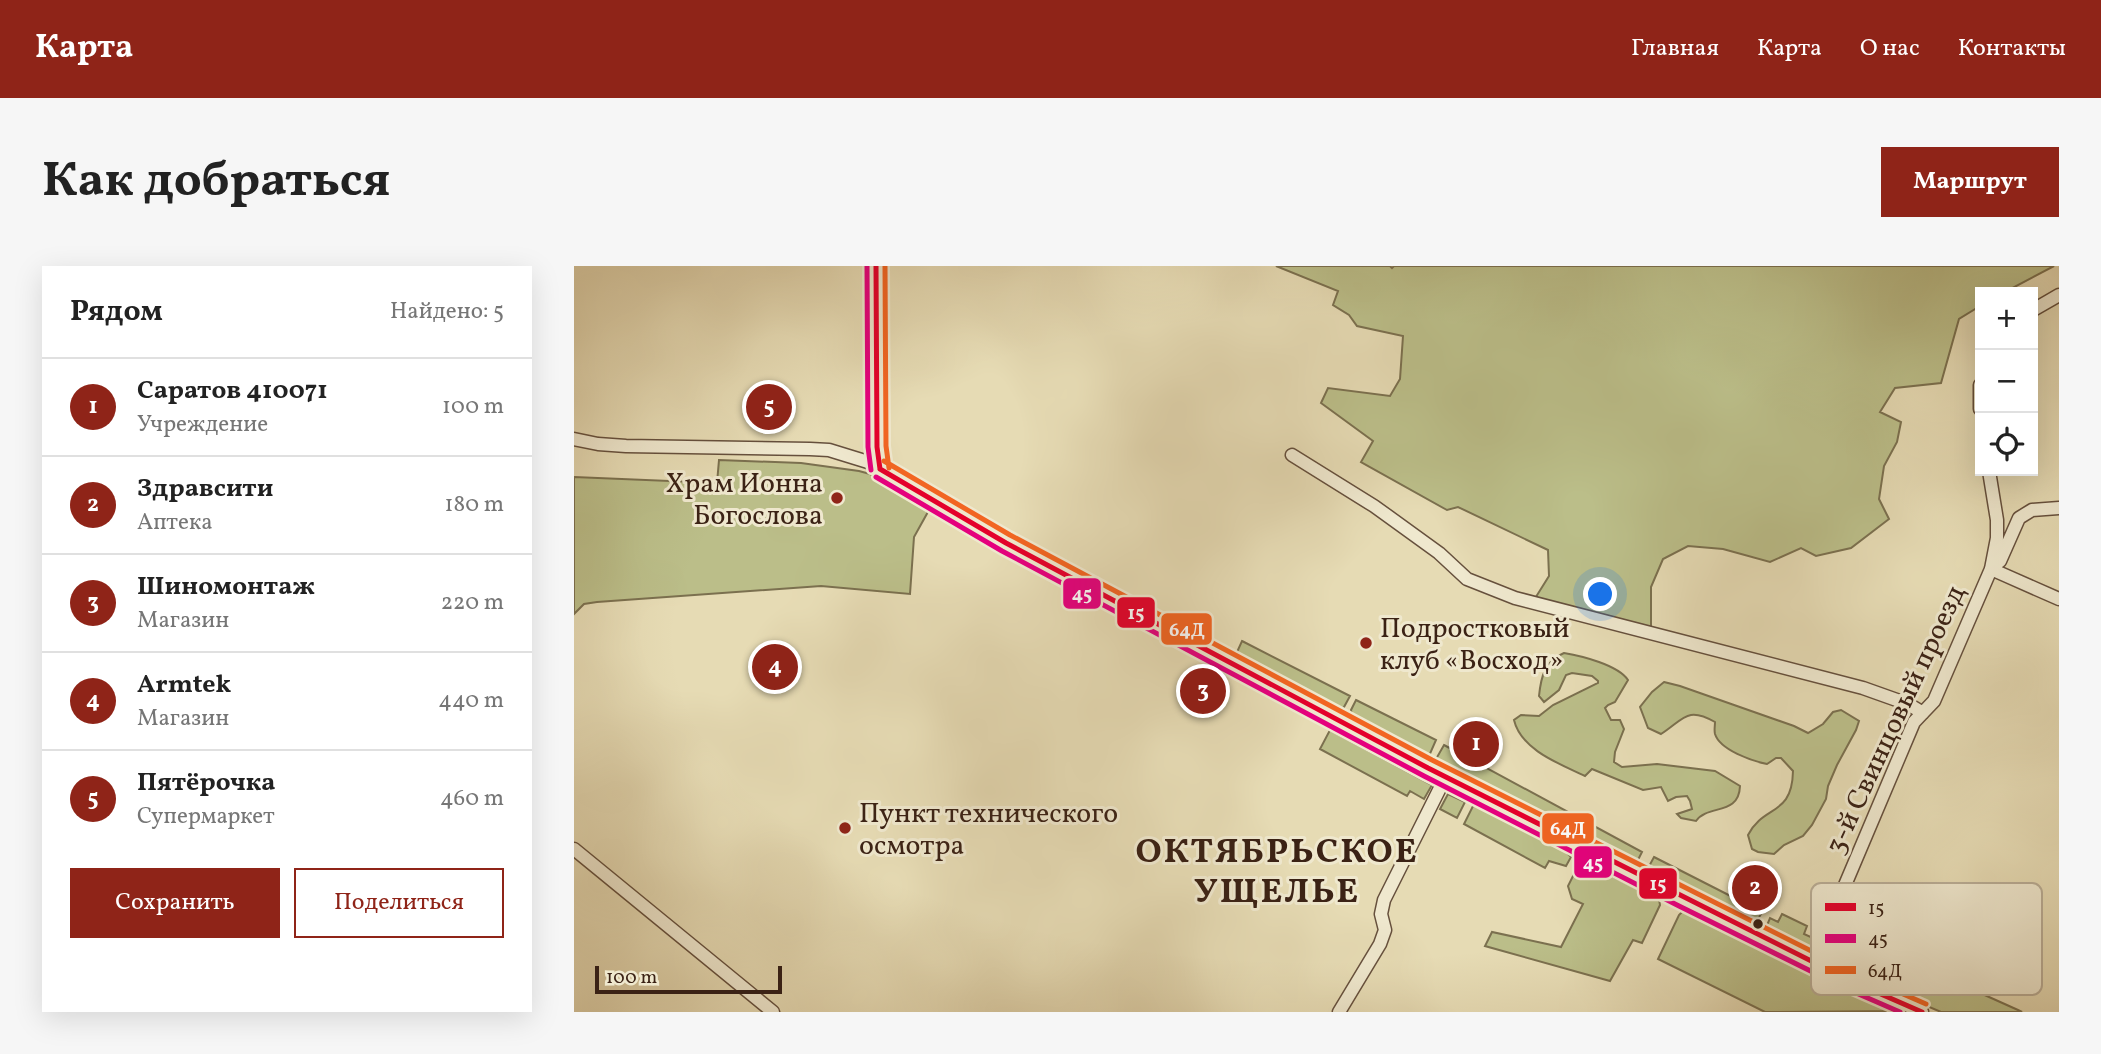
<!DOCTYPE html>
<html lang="ru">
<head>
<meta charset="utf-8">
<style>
  :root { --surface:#fff; --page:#f6f6f6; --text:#222; --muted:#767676; --line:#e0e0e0; --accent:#8f2418 }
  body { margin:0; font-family:Vollkorn,serif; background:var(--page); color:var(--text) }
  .controls { position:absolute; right:21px; top:21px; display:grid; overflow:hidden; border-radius:0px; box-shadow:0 7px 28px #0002 }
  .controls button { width:63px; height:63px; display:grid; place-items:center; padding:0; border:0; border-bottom:2px solid var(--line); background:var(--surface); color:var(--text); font:35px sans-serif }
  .scale { position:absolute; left:21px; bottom:18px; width:187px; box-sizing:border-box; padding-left:7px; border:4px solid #3b2215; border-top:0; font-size:19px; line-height:24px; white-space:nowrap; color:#3b2215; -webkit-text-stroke:5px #efe8ce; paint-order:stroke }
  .you { position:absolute; left:1027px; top:329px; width:24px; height:24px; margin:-18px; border:5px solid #fff; border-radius:50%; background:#1a73e8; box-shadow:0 0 0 10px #1a73e833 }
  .badge { display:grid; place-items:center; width:46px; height:46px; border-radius:50%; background:var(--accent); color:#fff; font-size:23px; font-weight:700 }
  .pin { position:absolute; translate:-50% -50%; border:4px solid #fff; box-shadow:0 2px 7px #0006 }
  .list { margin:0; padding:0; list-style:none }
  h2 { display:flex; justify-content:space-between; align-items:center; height:91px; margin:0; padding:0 28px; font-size:30px }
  h2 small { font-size:23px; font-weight:400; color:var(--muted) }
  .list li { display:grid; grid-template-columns:46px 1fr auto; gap:21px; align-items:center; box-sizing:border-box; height:98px; padding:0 28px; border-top:2px solid var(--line) }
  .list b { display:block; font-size:26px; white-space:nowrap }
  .list p { margin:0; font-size:23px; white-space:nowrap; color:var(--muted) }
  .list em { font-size:23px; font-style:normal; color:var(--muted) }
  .actions { display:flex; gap:14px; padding:21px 28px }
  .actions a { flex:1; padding:16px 0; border:2px solid var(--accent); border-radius:0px; text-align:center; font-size:24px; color:var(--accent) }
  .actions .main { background:var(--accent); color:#fff }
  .icon { flex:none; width:38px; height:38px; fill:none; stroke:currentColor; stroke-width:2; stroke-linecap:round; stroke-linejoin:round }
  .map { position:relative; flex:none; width:1485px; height:746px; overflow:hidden; border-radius:0px }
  header { display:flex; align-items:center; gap:42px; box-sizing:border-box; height:98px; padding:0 35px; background:var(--accent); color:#fff }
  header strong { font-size:33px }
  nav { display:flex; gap:38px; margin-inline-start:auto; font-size:24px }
  .intro { display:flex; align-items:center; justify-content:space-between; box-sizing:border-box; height:168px; padding:0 42px }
  h1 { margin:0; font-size:49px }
  .button { padding:18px 32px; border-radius:0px; background:var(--accent); color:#fff; font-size:24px; font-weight:700 }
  main { display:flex; gap:42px; padding:0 42px }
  aside { flex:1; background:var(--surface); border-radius:0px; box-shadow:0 7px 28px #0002 }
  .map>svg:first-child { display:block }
  .green { fill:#bbbe89; stroke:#7b704f; stroke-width:2 }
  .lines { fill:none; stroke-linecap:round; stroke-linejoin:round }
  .street-casing { stroke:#66503d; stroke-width:15 }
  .street { stroke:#efe8ce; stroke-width:12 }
  .bus-1-casing { stroke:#efe8ce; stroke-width:10 }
  .bus-2-casing { stroke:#efe8ce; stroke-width:10 }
  .bus-3-casing { stroke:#efe8ce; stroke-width:10 }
  .bus-1 { stroke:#e4002b; stroke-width:5 }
  .bus-2 { stroke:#e5007d; stroke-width:5 }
  .bus-3 { stroke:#f26522; stroke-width:5 }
  .poi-dot { fill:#8f2418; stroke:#efe8ce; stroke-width:2.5 }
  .bus-dot { fill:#3b2215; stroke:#efe8ce; stroke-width:2.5 }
  .labels { text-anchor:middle; stroke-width:6; stroke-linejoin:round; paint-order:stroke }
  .poi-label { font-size:28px; fill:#3b2215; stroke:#efe8ce; text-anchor:start }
  .street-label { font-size:28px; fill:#3b2215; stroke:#efe8ce }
  .district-label { font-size:35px; font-weight:bold; letter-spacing:2px; fill:#3b2215; stroke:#efe8ce }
  .key { fill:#efe8ce; stroke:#b9ad96; stroke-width:2 }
  .key-label { font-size:19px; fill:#3b2215 }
  .line-badge { stroke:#efe8ce; stroke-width:2.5 }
  .badge-label { font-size:19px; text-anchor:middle; font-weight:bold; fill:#fff }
</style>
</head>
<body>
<header>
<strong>Карта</strong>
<nav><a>Главная</a><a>Карта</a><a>О нас</a><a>Контакты</a></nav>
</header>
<div class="intro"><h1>Как добраться</h1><a class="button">Маршрут</a></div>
<main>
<aside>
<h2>Рядом<small>Найдено: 5</small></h2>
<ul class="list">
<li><span class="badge">1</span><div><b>Саратов 410071</b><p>Учреждение</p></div><em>100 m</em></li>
<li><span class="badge">2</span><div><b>Здравсити</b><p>Аптека</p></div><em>180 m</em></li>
<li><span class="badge">3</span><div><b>Шиномонтаж</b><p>Магазин</p></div><em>220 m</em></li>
<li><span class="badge">4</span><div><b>Armtek</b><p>Магазин</p></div><em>440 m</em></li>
<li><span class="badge">5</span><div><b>Пятёрочка</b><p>Супермаркет</p></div><em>460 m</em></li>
</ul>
<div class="actions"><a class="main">Сохранить</a><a>Поделиться</a></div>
</aside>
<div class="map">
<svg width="1485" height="746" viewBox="0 0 1485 746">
  <rect width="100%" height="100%" fill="#e6dbb4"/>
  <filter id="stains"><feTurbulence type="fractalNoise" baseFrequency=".00286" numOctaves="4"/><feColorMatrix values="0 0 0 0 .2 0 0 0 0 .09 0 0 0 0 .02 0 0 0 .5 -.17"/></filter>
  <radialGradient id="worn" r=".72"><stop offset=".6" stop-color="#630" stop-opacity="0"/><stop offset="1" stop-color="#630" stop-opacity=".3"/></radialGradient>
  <path class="green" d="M702,0h114l2,2 2,-2h660l-49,26h-25v14l-21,13 -18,64 -46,5 -15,24 21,10 -4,20 -13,24 -5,33 10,20 -38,29 -35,8 -15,-8 -31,14 -47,-13 -35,-3 -25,13 -12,28v40l-117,-27 15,-24 -1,-26 -90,-43 -11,3 -86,-48 12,-21 -52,-38 7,-15 62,8 10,-17 3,-43 -46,-10 -8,-11 -16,-10 5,-14z
    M145,194l82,3 58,8 11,3 59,36 -15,27 -4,57 -89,-8 -224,16 -13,2 -10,10v-137l143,6z
    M668,375l108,55 -6,11 -5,4 -101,-55 -1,-4z
    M990,387c18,3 54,12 64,27l-13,22 -7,3 -3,3 6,12h9l4,9 -9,23 -1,10 8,5 35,-3 58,7 25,15c-1,30 -32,18 -44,35l-15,-3 -4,-4 15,-5 -2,-8 -3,-5 -11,1 -8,4 -7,-14 -18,3 -51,-21 -7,7c-25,-12 -64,-26 -71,-56l7,-5 18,1 14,-11 45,-22v-2l-6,-5 -20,-3 -6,2 -7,15 -15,12 -5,-6c2,-20 6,-35 25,-43z
    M1090,416l16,4 114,40 14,7 15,-9 10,-12 8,-2 18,11 -3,9 -19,35 -9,21 -2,13 -14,26 -9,11 -19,9 -10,9 -16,-2 -6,-3 -4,-14c16,-31 44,-18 45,-64l-12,-13h-5l-9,6c-15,-3 -47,-14 -52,-30 -1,-4 0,-8 0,-12 -28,-16 -31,-3 -54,12l-13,-6 -8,-21 12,-15z
    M782,434l80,40 -7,16 -3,1 -74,-40 -1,-7z
    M756,464l102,55 -8,14 -14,-8 -3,5 -87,-47z
    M870,479l198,107 -6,12 -199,-102 -1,-3z
    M874,528l17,8 -8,16 -17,-9z
    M900,538l91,47 6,6 -5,9 -17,-5 -4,7 -81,-44z
    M1080,591l108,55 -7,13 -108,-55z
    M1009,596l76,37 1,6 -18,38 -9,-3 -23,41 -125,-35 7,-14 69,15 22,-43 -11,-5 -4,-13 11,-22z
    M1115,643l214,102 -138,1 -107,-53 21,-44 4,-4z
    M1208,648l25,12 -3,8 48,22 -8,9 -4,1 -75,-36 5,-12 8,4z
    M1297,678l147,66 4,2h-81l-66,-28 -7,-11 -1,-13z"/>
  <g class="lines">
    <g class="street-casing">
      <path id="street" d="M302,0l1,181 3,22
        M1459,44l26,-15
        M1406,119v24
        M0,173l24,5 28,2 184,3 19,1 39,12 138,81 422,225 255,130 168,83 71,31
        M718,189l82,51 65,47 28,26 48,19 348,90 45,16 15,9
        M1417,302l9,-7 19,-43 13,-8 27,-2
        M1417,303l68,30
        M0,583l199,163
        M1277,715c22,-41 -15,-43 -14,-77l77,-182 20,-21 57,-132 6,-31v-18l-8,-49
        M765,746l41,-68 5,-14 -4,-16 3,-14 62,-124"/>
    </g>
    <use href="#street" class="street"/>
    <g class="bus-1-casing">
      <path id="bus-1" d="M302,0l1,181 3,22
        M306,203l126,74 422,225 423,213 71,31"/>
    </g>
    <g class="bus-2-casing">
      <path id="bus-2" d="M293,0l1,181 3,23
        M302,211l126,74 422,225 255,130 168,83 53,23"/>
    </g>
    <g class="bus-3-casing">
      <path id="bus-3" d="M311,0l1,180 3,22
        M310,195l126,74 422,225 423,213 71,31"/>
    </g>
    <use href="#bus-1" class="bus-1"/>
    <use href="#bus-2" class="bus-2"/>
    <use href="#bus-3" class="bus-3"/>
  </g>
  <g class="poi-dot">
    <circle cx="263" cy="232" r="7"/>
    <circle cx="792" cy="377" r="7"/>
    <circle cx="271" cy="562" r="7"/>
  </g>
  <circle class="bus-dot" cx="1184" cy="658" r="6"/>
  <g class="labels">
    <g class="poi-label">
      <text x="249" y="226" text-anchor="end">Храм Ионна<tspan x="249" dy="32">Богослова</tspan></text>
      <text x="806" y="371">Подростковый<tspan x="806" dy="32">клуб «Восход»</tspan></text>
      <text x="285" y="556">Пункт технического<tspan x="285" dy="32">осмотра</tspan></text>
    </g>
    <g class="street-label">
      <text transform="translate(1320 453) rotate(-65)" y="10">3-й Свинцовый проезд</text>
    </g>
    <g class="district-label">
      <text x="703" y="596">ОКТЯБРЬСКОЕ<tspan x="703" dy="40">УЩЕЛЬЕ</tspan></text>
    </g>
  </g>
  <rect x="1237" y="617" width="231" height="112" rx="10" class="key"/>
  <rect x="1251" y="637" width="31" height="8" fill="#e4002b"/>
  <rect x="1251" y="668" width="31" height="9" fill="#e5007d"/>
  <rect x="1251" y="700" width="31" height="8" fill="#f26522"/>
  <g class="key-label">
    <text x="1294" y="648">15</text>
    <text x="1294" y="679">45</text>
    <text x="1294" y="711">64Д</text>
  </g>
  <g class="line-badge">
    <rect x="488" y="311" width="40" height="33" rx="7" fill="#e5007d"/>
    <rect x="542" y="330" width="40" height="33" rx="7" fill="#e4002b"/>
    <rect x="586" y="346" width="53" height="34" rx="7" fill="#f26522"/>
    <rect x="967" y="546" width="54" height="33" rx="7" fill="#f26522"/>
    <rect x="999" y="579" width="40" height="34" rx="7" fill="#e5007d"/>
    <rect x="1064" y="601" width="40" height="33" rx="7" fill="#e4002b"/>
  </g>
  <g class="badge-label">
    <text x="508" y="334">45</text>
    <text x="562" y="353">15</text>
    <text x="613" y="370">64Д</text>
    <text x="994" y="569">64Д</text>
    <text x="1019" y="603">45</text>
    <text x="1084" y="624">15</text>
  </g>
  <rect width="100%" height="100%" filter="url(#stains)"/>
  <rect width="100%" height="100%" fill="url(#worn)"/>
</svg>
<div class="controls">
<button>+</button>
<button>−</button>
<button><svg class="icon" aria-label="locate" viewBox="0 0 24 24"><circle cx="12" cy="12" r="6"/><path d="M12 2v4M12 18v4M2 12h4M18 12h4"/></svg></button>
</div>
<div class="scale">100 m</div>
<div class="you"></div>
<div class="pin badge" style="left:902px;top:478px">1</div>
<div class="pin badge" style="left:1181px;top:622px">2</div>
<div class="pin badge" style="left:629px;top:425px">3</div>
<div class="pin badge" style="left:201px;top:401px">4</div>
<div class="pin badge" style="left:195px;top:141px">5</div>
</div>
</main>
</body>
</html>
